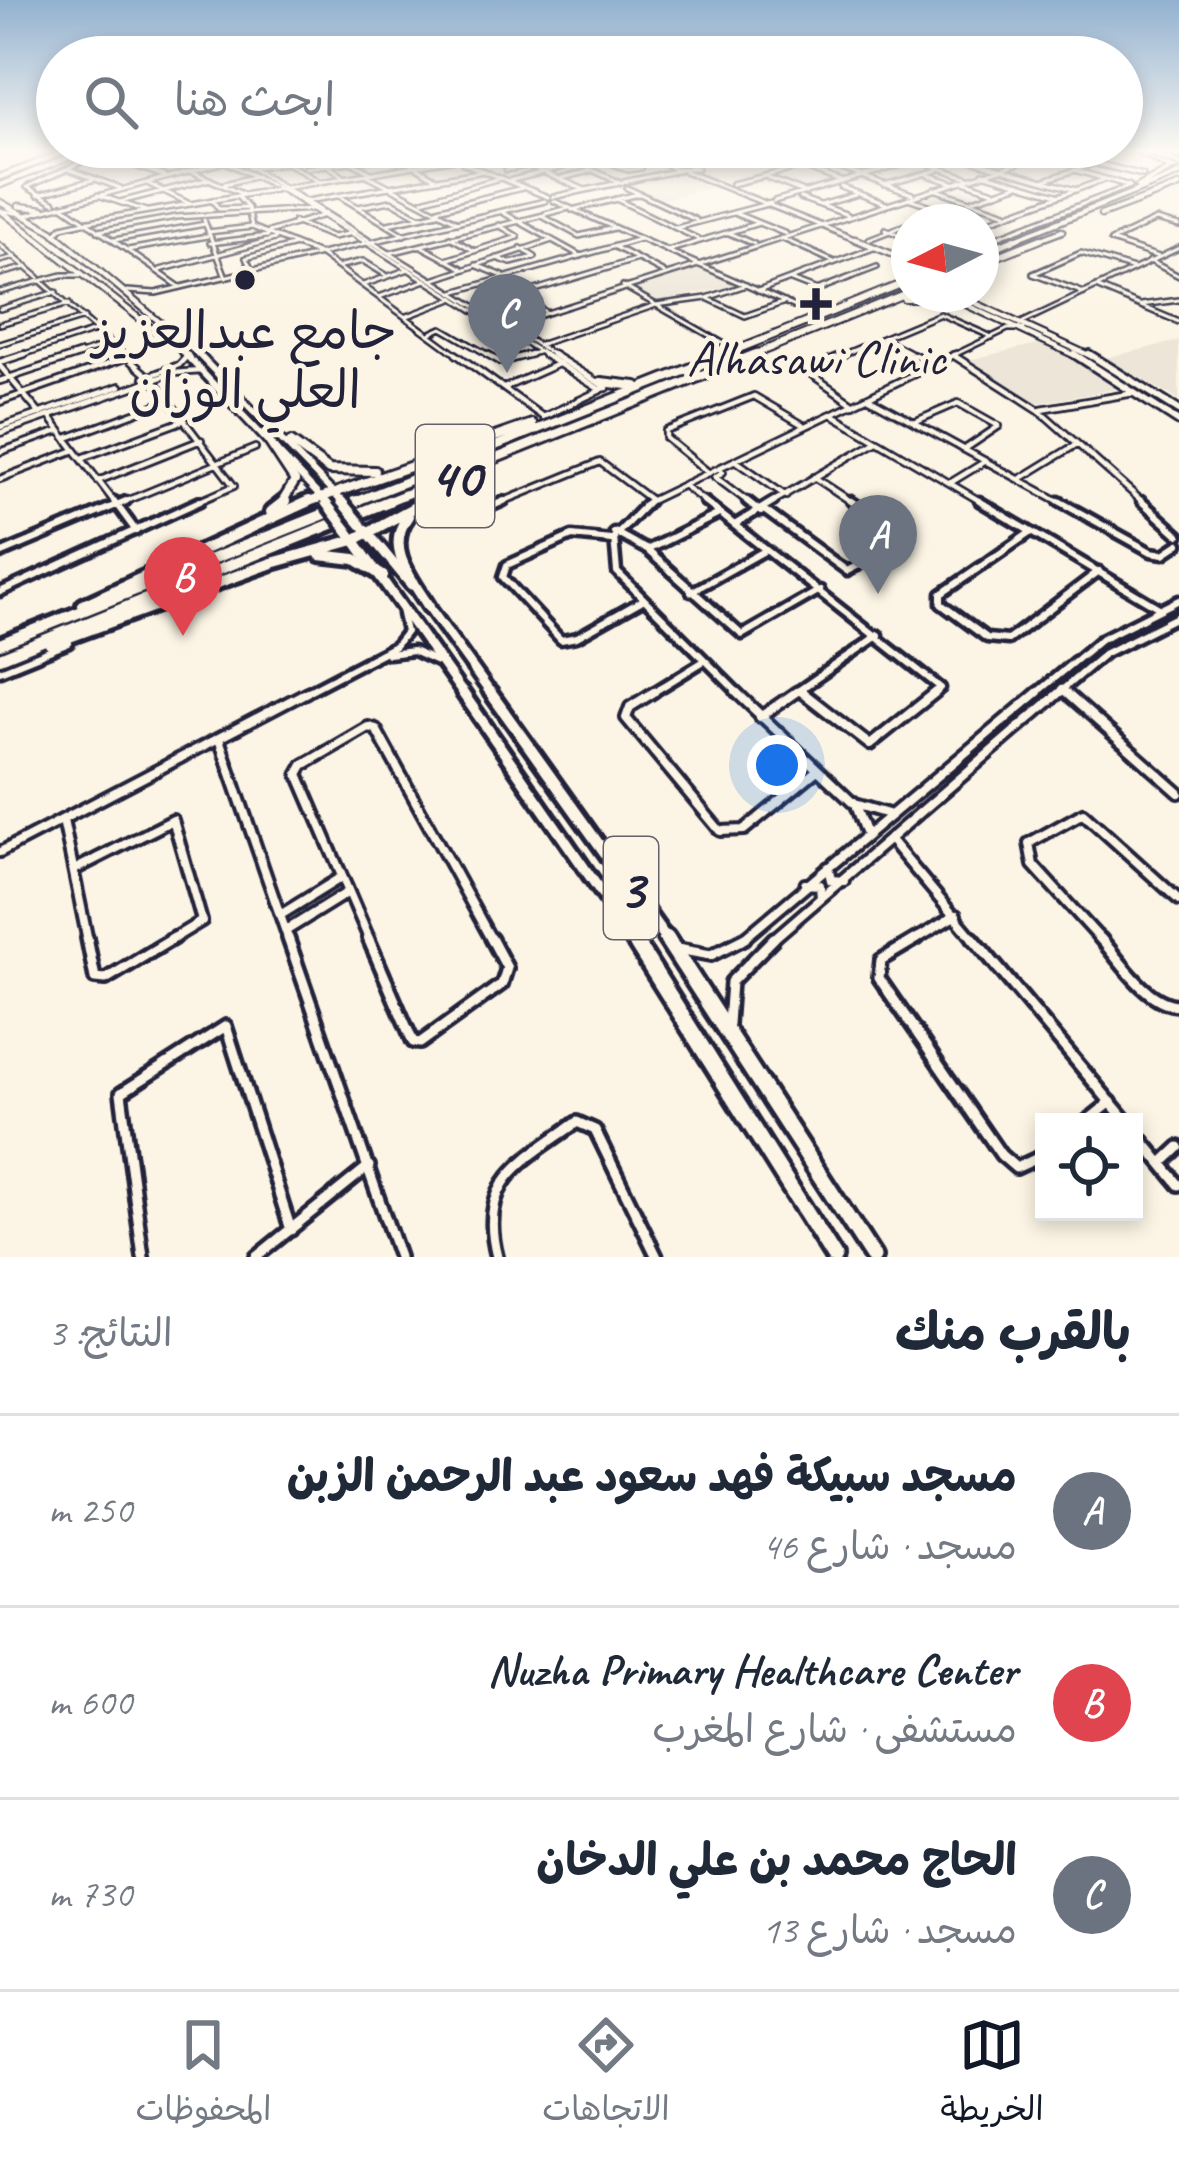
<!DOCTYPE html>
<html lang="ar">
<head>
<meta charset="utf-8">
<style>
  :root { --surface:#fff; --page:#f2f2f3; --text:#1f2937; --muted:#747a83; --line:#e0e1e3; --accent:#111827 }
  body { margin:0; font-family:Caveat,"Playpen Sans Arabic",sans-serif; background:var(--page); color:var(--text); direction:rtl }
  .controls { position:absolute; right:36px; bottom:36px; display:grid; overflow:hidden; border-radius:0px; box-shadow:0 6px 18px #0003 }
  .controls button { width:108px; height:108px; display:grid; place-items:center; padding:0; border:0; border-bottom:3px solid var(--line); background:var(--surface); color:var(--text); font:60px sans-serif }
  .compass { position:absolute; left:891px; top:204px; width:108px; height:108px; border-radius:50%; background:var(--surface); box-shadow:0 6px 18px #0003; rotate:264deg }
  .you { position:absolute; left:777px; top:765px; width:42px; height:42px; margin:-30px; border:9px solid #fff; border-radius:50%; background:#1a73e8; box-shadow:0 0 0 18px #1a73e833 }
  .badge { display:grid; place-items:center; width:78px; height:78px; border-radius:50%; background:var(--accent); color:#fff; font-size:39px; font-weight:700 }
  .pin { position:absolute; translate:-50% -99px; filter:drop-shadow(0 3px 6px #0008) }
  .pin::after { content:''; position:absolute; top:63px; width:42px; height:36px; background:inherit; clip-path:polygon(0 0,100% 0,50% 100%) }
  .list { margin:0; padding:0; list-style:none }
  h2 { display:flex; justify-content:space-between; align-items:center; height:156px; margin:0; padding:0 48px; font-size:51px }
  h2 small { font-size:39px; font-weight:400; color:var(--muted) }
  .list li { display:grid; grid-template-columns:78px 1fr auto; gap:36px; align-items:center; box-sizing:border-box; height:192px; padding:0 48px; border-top:3px solid var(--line) }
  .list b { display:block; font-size:45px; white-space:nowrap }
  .list p { margin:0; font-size:39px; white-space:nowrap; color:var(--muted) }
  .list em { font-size:39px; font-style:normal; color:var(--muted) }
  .icon { flex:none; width:66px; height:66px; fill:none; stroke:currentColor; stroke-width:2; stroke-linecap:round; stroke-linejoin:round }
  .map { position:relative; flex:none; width:1179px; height:1257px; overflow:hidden; direction:ltr }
  .search { position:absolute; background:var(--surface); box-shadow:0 6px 18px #0003; left:36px; right:36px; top:36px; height:132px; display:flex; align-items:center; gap:30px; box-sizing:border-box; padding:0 42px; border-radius:66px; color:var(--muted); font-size:45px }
  .sheet { height:732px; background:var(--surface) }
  nav { display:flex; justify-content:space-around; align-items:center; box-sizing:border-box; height:168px; border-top:3px solid var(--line); background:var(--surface); font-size:33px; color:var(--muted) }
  nav a { display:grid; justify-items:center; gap:6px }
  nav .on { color:var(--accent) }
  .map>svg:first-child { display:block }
  .built { fill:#ece5d8 }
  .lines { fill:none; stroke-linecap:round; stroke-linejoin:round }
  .minor-far4-casing { stroke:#22223b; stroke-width:8 }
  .minor-far3-casing { stroke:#22223b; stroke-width:10 }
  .minor-far2-casing { stroke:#22223b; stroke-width:15 }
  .minor-far1-casing { stroke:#22223b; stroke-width:16 }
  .minor-casing { stroke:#22223b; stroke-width:18 }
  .tertiary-far4-casing { stroke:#22223b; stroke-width:8 }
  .tertiary-far3-casing { stroke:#22223b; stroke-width:10 }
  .tertiary-far2-casing { stroke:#22223b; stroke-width:15 }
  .tertiary-far1-casing { stroke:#22223b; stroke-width:16 }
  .tertiary-casing { stroke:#22223b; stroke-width:18 }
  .secondary-far2-casing { stroke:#22223b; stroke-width:8 }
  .secondary-far1-casing { stroke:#22223b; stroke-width:9 }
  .secondary-casing { stroke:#22223b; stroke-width:12 }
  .primary-far4-casing { stroke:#22223b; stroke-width:9 }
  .primary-far3-casing { stroke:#22223b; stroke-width:12 }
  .primary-far2-casing { stroke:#22223b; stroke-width:18 }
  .primary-far1-casing { stroke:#22223b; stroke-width:20 }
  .primary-casing { stroke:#22223b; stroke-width:24 }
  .motorway-far3-casing { stroke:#22223b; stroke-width:9 }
  .motorway-far2-casing { stroke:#22223b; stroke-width:10 }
  .motorway-far1-casing { stroke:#22223b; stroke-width:14 }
  .motorway-casing { stroke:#22223b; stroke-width:20 }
  .minor-far4 { stroke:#fcf5e5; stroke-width:3 }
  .minor-far3 { stroke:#fcf5e5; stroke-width:4.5 }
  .minor-far2 { stroke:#fcf5e5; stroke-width:6 }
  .minor-far1 { stroke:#fcf5e5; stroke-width:8 }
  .minor { stroke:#fcf5e5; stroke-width:9 }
  .tertiary-far4 { stroke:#fcf5e5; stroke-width:3 }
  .tertiary-far3 { stroke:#fcf5e5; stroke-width:4.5 }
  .tertiary-far2 { stroke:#fcf5e5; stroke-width:6 }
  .tertiary-far1 { stroke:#fcf5e5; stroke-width:8 }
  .tertiary { stroke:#fcf5e5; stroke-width:9 }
  .secondary-far2 { stroke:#fcf5e5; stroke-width:3 }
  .secondary-far1 { stroke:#fcf5e5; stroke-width:4.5 }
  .secondary { stroke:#fcf5e5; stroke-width:6 }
  .primary-far4 { stroke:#fcf5e5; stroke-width:4.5 }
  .primary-far3 { stroke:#fcf5e5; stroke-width:6 }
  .primary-far2 { stroke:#fcf5e5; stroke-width:9 }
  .primary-far1 { stroke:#fcf5e5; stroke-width:10 }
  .primary { stroke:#fcf5e5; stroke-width:15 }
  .motorway-far3 { stroke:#fcf5e5; stroke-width:4.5 }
  .motorway-far2 { stroke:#fcf5e5; stroke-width:6 }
  .motorway-far1 { stroke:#fcf5e5; stroke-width:8 }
  .motorway { stroke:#fcf5e5; stroke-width:10 }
  .primary-bridge-far1-casing { stroke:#22223b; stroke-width:12; stroke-linecap:butt }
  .primary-bridge-casing { stroke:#22223b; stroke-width:18; stroke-linecap:butt }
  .trunk-bridge-casing { stroke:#22223b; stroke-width:9; stroke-linecap:butt }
  .primary-bridge-far1 { stroke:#fcf5e5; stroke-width:6 }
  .primary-bridge { stroke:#fcf5e5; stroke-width:9 }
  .trunk-bridge { stroke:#fcf5e5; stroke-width:4.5 }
  .poi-dot { fill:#22223b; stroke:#fcf5e5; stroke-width:4.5 }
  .labels { text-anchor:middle; stroke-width:10; stroke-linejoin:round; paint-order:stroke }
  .far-poi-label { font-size:51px; fill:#22223b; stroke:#fcf5e5 }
  .shield { fill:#fcf5e5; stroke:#63616e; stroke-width:3 }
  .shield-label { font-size:57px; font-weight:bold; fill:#22223b }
</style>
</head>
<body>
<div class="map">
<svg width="1179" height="1257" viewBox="0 0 1179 1257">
  <rect width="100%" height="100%" fill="#fcf5e5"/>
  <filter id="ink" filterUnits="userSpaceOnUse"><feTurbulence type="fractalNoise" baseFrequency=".00833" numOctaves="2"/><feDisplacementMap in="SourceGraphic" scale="24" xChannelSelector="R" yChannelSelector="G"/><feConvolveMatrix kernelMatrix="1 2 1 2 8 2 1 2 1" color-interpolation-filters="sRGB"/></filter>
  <g filter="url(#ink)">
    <path class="built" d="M664,173l23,1 28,12 -57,15 -38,-17z
      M697,267l40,18 -79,17 -26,-15z
      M1179,341v59l-74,-42z
      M1042,343l36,19 44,26 -84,15 -69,-43z"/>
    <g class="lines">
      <g class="minor-far4-casing">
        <path id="minor-far4" d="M161,152l38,12
          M310,152l35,26
          M332,152l39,21
          M496,152l89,38
          M520,152l18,9
          M704,152l16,6
          M862,152l41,13
          M893,152l76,26
          M942,152l134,38
          M966,152h32
          M102,155l62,21
          M1058,155l85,20 -80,-21
          M401,157l35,22
          M185,158l19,-6
          M599,158l29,12 13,-2
          M842,159l38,13
          M120,160l31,-8
          M626,161l26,-5
          M576,163l34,-8 31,12
          M579,164l40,18
          M826,164l36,-11
          M249,168l38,-5 33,19
          M306,168l120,-16
          M805,168l38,14
          M69,169l51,19
          M506,170l92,-18
          M191,171l51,23
          M983,173l74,22
          M367,175l91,47
          M928,175l25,8
          M562,178l28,-7
          M768,178l38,15
          M961,180l33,11
          M1045,180l45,-15
          M508,181l56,-14
          M147,183l43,21
          M224,184l33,-8
          M732,184l91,-22
          M884,185l54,-15
          M841,187l45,17
          M627,188l69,32
          M934,189l72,24
          M38,195l58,-16
          M98,195l48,16
          M237,196l11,12 4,19 69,28 139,102
          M341,197l63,38
          M800,198l48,17
          M908,198l71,24
          M616,199l82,40
          M212,200l7,9 29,-1
          M423,200l77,-22
          M973,200l44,-15
          M307,201l177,-30
          M774,201l170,-48
          M120,202l90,-23
          M55,203l-28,-16 77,-35
          M62,205l118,82
          M821,205l34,-10
          M358,207l33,-6 29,16
          M438,209l84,-21
          M572,210l66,-16
          M502,212l79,44
          M734,213l52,21
          M545,214l24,-6
          M542,216l37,20 35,-8
          M204,220l22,57
          M294,222l39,15 20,-4
          M388,224l50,-11
          M981,224l122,-44
          M676,228l95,-25
          M885,229l24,10
          M98,231l78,-14 137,-8
          M208,232l44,-5
          M269,232l55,-17
          M981,232l16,5 133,-51 -56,-16
          M729,233l25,11
          M450,237l23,13
          M781,238l53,24
          M869,239l75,-29
          M114,240l91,-16
          M1111,241l45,-21 23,6
          M1111,241l48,16
          M210,243l58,-7
          M0,245l39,33
          M423,247l39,21
          M615,247l49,26
          M128,250l79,-14
          M667,251l92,-28
          M390,253l154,-38
          M497,258l14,5 24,-6 -14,-9
          M446,260l72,-23 -19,-12
          M0,261l15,-4
          M1150,261l29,15
          M476,265l27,11
          M341,266l22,-5 23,14
          M160,270l115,-31
          M252,271l-6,-13 50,-13
          M0,274l27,-7
          M1033,274l48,-21 53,16
          M1033,274l51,19
          M433,280l119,-40
          M499,280l45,31
          M791,280l26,10 60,-23
          M41,281l85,76
          M363,285l46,-16
          M623,286l103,59
          M1096,287l83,35
          M758,291l118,-44
          M454,292l186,-53
          M522,294l116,-35
          M379,297l47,-17
          M707,298l38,18 40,-14
          M1141,305l38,-5
          M0,309l56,-17
          M405,317l50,-19
          M0,324l69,-20
          M431,333l11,-5 50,29
          M885,339l34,18
          M0,344l84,-26
          M538,345l118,-40 51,-7 39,-13
          M16,357l82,-27
          M72,357l41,-14
          M520,357l21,-6
          M837,357l103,-43 52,23
          M950,357l58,-28h16"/>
      </g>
      <g class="minor-far3-casing">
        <path id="minor-far3" d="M123,354l26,23
          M456,354l87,63 58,-27
          M487,354l14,8 30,-8
          M844,354l-39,16 49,34
          M913,354l22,11
          M953,355l86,55 106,94
          M0,362l25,-8
          M0,366l40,48
          M153,380l81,106 -41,18
          M0,381l81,-27
          M504,388l56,-25
          M868,397l196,107
          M0,402l128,-45
          M1041,409l93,-16
          M832,414l153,90
          M49,416l67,88
          M914,422l44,-19 41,23 -34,23
          M67,438l103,-38
          M0,452l59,-21
          M82,458l103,-38
          M735,460l51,36
          M719,468l4,4 -8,5 36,27
          M709,473l-43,-35v-7l88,-35 51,30
          M814,477l41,27
          M0,479l75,-29
          M1020,479l57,-35
          M98,481l103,-41
          M950,483l36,-22
          M683,485l25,19
          M119,504l136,-56
          M497,504l103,-42 51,38
          M644,504l312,-150
          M769,504l108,-63"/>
      </g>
      <g class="minor-far2-casing">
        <path id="minor-far2" d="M114,501l22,30
          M649,501l-35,36 3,35 123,123
          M704,501l237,187 -9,7
          M747,501l14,11
          M979,501l180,107
          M1059,501l92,51 13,2 15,-10
          M1141,501l38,34
          M486,509l18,-8
          M764,510l83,61 53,-27 -1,-10 -48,-33
          M736,524l38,-23
          M614,532l33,18 95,85 78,-45
          M1031,532l-90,62v10l46,34 21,2 91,-69
          M611,540l-39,-4 -65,29 -4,12 58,63 16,-3 64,-36
          M647,550l72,-36
          M0,554l126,-53
          M0,592l200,-91
          M691,592l75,-42
          M1061,689l7,6
          M799,690l7,5
          M649,695l55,-34
          M792,695l87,-60"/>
      </g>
      <g class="minor-far1-casing">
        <path id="minor-far1" d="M654,692l-24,15 -4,11 94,113 24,-1 72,-59
          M736,692l118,112 34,10
          M802,692l68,53 66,-53
          M1065,692l114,101
          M760,717l36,-25
          M219,739l70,202
          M856,808l9,24
          M63,820l25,121
          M891,841l84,100
          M76,869l97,-49 29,101 -33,20
          M282,914l58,-36
          M287,930l58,-36
          M370,941l-72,-167 5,-9 65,-38 8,2 116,212
          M913,941l43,-26
          M1102,941l-69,-76 -4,-22 54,-30 96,87"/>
      </g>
      <g class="minor-casing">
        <path id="minor" d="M87,938l8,40 11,1 68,-41
          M288,938l111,319
          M368,938l45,104 7,1 82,-59 5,-16 -16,-30
          M918,938l-37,22 -2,18 122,177 15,13 28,-13
          M973,938l154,184
          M1100,938c20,22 47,67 79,67
          M1086,1122l25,-20
          M1134,1130l45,55
          M1162,1163l17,-16
          M143,1257l-22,-164 105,-67 65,204
          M256,1257l113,-91
          M497,1257c-20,-77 25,-95 80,-135l18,8 62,127"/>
      </g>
      <g class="tertiary-far4-casing">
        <path id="tertiary-far4" d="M211,152l17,4
          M441,152l16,5
          M794,152l118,42
          M1045,153l17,-1
          M241,161l316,196
          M463,163l85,34
          M688,163l60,-11
          M229,164l52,25 267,168
          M553,197l127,-27
          M554,201l255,112
          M55,235l7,-8 22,-5 413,-70
          M127,291l29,2 389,-92
          M0,292l62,-17h22
          M1023,322l156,-74
          M506,326l542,-172"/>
      </g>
      <g class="tertiary-far3-casing">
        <path id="tertiary-far3" d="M543,354l56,35 8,-1 -55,-34
          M144,378l35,-13 9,-10
          M0,427l120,-41
          M0,433l173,-60 29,-2"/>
      </g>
      <g class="tertiary-far2-casing">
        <path id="tertiary-far2" d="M388,654l25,-3 24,11
          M0,671l69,-28
          M301,695l94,-49 11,-14 -4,-18
          M1034,695l67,-56 78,-39
          M1056,695l48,-41 75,-38"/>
      </g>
      <g class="tertiary-far1-casing">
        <path id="tertiary-far1" d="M0,852l307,-160
          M828,867l3,13 13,1
          M805,884l15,1 1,13
          M741,941l297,-249
          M771,941l289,-249"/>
      </g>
      <g class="tertiary-casing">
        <path id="tertiary" d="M677,949l34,6 34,-17
          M728,1024l3,-42 43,-44"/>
      </g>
      <g class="secondary-far2-casing">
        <path id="secondary-far2" d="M644,152l30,17 23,-1 -45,-16
          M210,162l33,-4
          M684,171l178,71
          M4,211l23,4 235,-63"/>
      </g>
      <g class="secondary-far1-casing">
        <path id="secondary-far1" d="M855,239l54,22
          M943,294l135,63
          M958,295l135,62"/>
      </g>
      <g class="secondary-casing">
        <path id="secondary" d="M1074,354l105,68
          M1089,354l90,56"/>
      </g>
      <g class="primary-far4-casing">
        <path id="primary-far4" d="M0,177l65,-25
          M0,185l83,-33
          M0,202l52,29 149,126
          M19,206l24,3
          M0,210l189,147"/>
      </g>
      <g class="primary-far3-casing">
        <path id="primary-far3" d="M185,354l140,148
          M198,354l140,144"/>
      </g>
      <g class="primary-far2-casing">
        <path id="primary-far2" d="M365,529l46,56
          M347,530l117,165
          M426,603l66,92"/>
      </g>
      <g class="primary-far1-casing">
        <path id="primary-far1" d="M462,692l173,249
          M490,692l178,249"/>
      </g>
      <g class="primary-casing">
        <path id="primary" d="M633,938l201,319
          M666,938l207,319"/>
      </g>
      <g class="motorway-far3-casing">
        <path id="motorway-far3" d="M1140,152l30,15
          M1162,152l17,5
          M1138,187l41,-23
          M1101,215l78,-29
          M1008,242l171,-68
          M1033,242l29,-11"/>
      </g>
      <g class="motorway-far2-casing">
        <path id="motorway-far2" d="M981,253l34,-14
          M981,263l60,-24
          M958,294l6,3
          M904,298h45
          M719,357l190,-76
          M748,357l161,-65"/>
      </g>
      <g class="motorway-far1-casing">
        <path id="motorway-far1" d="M601,382l35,4
          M264,434l31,47 -14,23
          M291,442l38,28 46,1
          M303,504l229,-80
          M349,504l378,-150
          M381,504l375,-150
          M420,504l57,-30"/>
      </g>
      <g class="motorway-casing">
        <path id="motorway" d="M271,512l14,-11
          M408,516c-24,32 3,62 21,91
          M320,555l35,4 28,17
          M83,605l226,-104
          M0,644l357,-143
          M50,644l222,-81 82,-23 72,-39
          M0,658l389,-157"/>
      </g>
      <use href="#minor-far4" class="minor-far4"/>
      <use href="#minor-far3" class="minor-far3"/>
      <use href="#minor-far2" class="minor-far2"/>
      <use href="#minor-far1" class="minor-far1"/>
      <use href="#minor" class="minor"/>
      <use href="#tertiary-far4" class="tertiary-far4"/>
      <use href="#tertiary-far3" class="tertiary-far3"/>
      <use href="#tertiary-far2" class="tertiary-far2"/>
      <use href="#tertiary-far1" class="tertiary-far1"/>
      <use href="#tertiary" class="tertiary"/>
      <use href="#secondary-far2" class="secondary-far2"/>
      <use href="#secondary-far1" class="secondary-far1"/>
      <use href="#secondary" class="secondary"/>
      <use href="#primary-far4" class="primary-far4"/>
      <use href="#primary-far3" class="primary-far3"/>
      <use href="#primary-far2" class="primary-far2"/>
      <use href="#primary-far1" class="primary-far1"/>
      <use href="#primary" class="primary"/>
      <use href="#motorway-far3" class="motorway-far3"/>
      <use href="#motorway-far2" class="motorway-far2"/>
      <use href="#motorway-far1" class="motorway-far1"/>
      <use href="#motorway" class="motorway"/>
      <g class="primary-bridge-far1-casing">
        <path id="primary-bridge-far1" d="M338,498l6,6"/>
      </g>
      <g class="primary-bridge-casing">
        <path id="primary-bridge" d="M341,501l20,24
          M326,503l21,27"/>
      </g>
      <g class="trunk-bridge-casing">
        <path id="trunk-bridge" d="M1149,153l30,10"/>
      </g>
      <use href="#primary-bridge-far1" class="primary-bridge-far1"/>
      <use href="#primary-bridge" class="primary-bridge"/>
      <use href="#trunk-bridge" class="trunk-bridge"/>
    </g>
  </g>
  <linearGradient id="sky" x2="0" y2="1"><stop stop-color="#92b1d0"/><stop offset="0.46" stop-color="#fefaf3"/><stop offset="1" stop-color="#fefaf3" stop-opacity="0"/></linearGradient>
  <rect width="1179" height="328" fill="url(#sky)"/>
  <g class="poi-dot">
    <circle cx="245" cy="280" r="12"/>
    <path d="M810 286h12v12h12v12h-12v12h-12v-12h-12v-12h12z"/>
  </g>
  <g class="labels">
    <g class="far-poi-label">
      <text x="245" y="348">جامع عبدالعزيز<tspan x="245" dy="59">العلي الوزان</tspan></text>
      <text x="816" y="375">Alhasawi Clinic</text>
    </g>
    <g class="shield">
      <rect x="416" y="425" width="78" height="102" rx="9"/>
      <rect x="604" y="837" width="54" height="102" rx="9"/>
    </g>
    <g class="shield-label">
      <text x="455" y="496">40</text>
      <text x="631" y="908">3</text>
    </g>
  </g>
</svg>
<div class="controls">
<button><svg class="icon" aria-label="locate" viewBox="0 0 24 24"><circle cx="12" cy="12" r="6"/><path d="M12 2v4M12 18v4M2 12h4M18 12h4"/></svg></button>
</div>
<svg class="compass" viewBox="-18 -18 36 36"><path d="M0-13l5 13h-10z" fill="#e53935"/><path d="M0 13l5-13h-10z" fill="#747a83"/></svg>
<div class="you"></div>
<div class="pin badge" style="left:878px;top:594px;background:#6b7280">A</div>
<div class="pin badge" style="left:183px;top:636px;background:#e0444e">B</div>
<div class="pin badge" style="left:507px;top:373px;background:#6b7280">C</div>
<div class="search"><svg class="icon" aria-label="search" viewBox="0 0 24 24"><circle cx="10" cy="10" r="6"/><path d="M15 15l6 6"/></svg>ابحث هنا</div>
</div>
<section class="sheet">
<h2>بالقرب منك<small>النتائج: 3</small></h2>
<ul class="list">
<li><span class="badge" style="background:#6b7280">A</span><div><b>مسجد سبيكة فهد سعود عبد الرحمن الزبن</b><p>مسجد · شارع 46</p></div><em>250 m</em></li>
<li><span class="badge" style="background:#e0444e">B</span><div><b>Nuzha Primary Healthcare Center</b><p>مستشفى · شارع المغرب</p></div><em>600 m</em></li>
<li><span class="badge" style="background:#6b7280">C</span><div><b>الحاج محمد بن علي الدخان</b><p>مسجد · شارع 13</p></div><em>730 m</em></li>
</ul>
</section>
<nav>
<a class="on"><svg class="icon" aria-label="map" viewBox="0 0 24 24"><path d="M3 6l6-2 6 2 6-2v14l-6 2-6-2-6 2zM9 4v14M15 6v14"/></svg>الخريطة</a>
<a><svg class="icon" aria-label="directions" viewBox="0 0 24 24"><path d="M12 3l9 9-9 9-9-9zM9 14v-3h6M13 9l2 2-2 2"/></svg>الاتجاهات</a>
<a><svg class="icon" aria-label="saved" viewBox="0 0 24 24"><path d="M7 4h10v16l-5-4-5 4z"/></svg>المحفوظات</a>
</nav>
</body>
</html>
